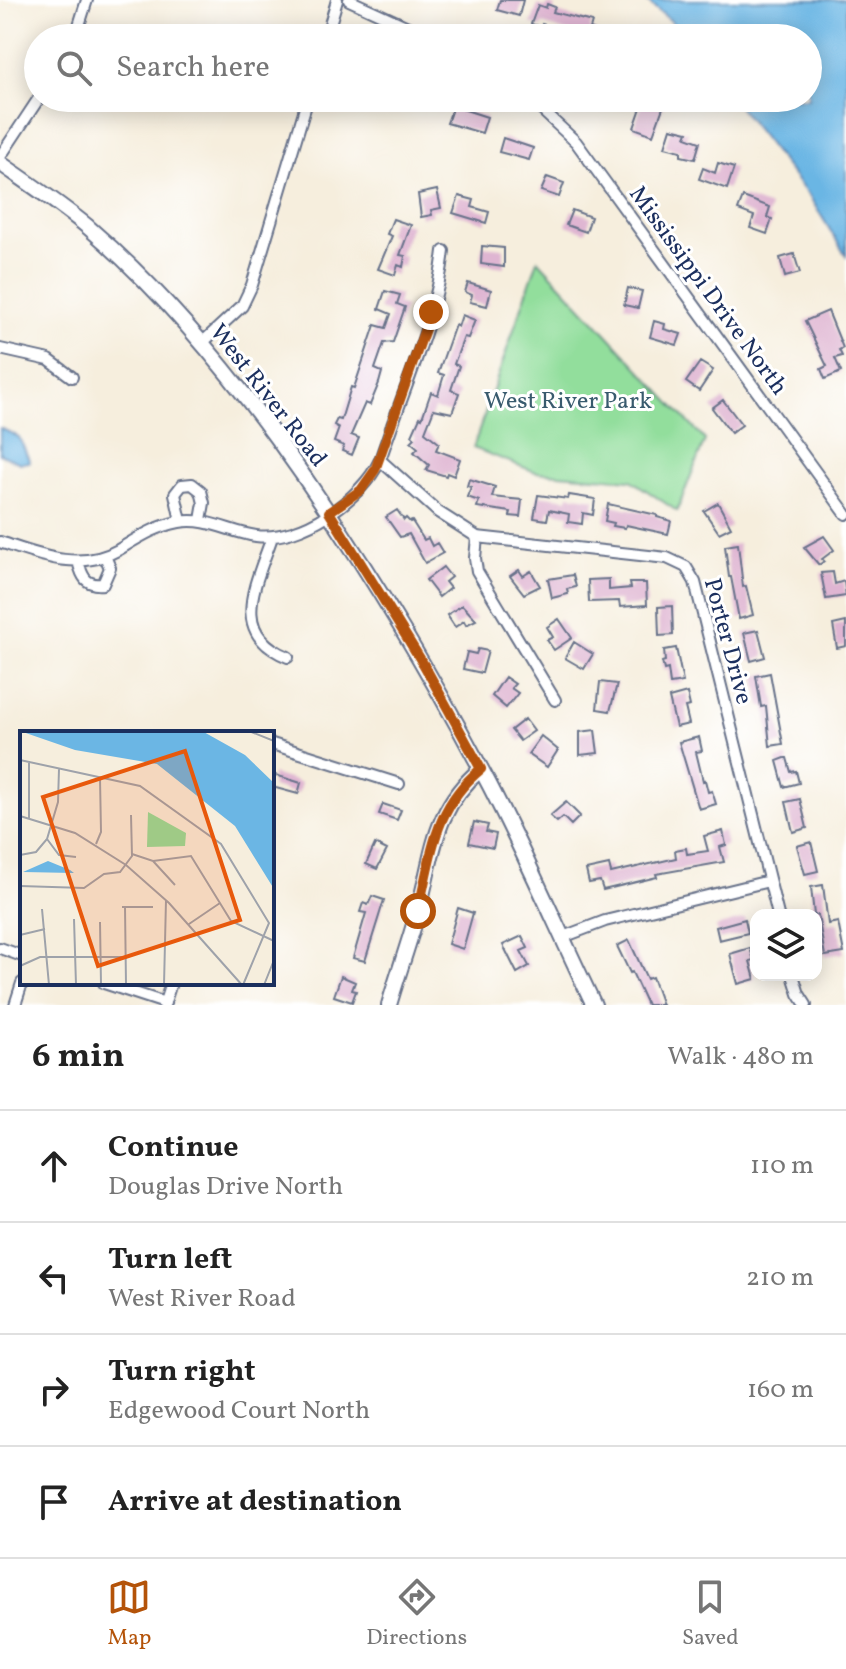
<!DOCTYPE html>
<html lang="en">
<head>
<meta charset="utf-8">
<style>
  :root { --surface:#fff; --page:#f2f2f2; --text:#222; --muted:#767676; --line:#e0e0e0; --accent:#b45309 }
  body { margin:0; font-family:Vollkorn,serif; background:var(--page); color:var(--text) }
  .controls { position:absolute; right:24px; bottom:24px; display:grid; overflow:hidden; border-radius:16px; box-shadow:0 4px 20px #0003 }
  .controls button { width:72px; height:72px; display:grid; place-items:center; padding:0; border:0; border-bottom:2px solid var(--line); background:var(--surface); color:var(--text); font:40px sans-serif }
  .stop { position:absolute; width:24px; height:24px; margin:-18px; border:6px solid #b45309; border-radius:50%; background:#fff }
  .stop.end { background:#b45309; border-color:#fff; box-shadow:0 2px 8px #0008 }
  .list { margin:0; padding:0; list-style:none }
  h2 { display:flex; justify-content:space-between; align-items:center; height:104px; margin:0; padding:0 32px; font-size:34px }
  h2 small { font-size:26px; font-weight:400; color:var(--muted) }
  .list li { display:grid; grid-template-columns:52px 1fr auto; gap:24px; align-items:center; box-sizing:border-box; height:112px; padding:0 32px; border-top:2px solid var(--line) }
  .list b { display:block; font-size:30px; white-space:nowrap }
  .list p { margin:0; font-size:26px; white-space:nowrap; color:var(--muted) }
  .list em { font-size:26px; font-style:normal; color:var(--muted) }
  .icon { flex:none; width:44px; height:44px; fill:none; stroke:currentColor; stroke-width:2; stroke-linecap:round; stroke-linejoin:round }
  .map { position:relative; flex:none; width:846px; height:1005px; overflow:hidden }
  .search { position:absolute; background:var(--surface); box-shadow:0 4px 20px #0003; left:24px; right:24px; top:24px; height:88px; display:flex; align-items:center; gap:20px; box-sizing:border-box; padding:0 28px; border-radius:44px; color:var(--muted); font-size:30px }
  .sheet { height:552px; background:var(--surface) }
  nav { display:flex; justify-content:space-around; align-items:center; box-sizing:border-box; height:112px; border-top:2px solid var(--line); background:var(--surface); font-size:22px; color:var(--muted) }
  nav a { display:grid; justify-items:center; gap:4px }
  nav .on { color:var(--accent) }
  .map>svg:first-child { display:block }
  .green { fill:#92de9c; stroke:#56867d; stroke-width:2 }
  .water { fill:#6bb6e4; stroke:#4372a1; stroke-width:2 }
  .building { fill:#dfb5d2 }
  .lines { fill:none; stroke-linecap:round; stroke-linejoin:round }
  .street-casing { stroke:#68728a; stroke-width:14 }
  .secondary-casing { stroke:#68728a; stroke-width:18 }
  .street { stroke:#fff; stroke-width:10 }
  .secondary { stroke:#fff; stroke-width:14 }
  .route { stroke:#b45309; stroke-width:10 }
  .labels { text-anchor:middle; stroke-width:6; stroke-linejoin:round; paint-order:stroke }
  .street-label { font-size:24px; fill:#1b2f5e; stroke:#fff }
  .park-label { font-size:24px; fill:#395b6e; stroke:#fff }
  .inset-road { fill:none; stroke:#9ea2aa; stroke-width:2 }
  .view { fill:#e8590c; fill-opacity:0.15; stroke:#e8590c; stroke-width:4 }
  .inset-edge { fill:none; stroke:#1b2f5e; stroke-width:4 }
</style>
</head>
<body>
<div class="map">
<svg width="846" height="1005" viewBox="0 0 846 1005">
  <rect width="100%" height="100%" fill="#fff"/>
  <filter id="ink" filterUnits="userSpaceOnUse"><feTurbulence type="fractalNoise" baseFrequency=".0125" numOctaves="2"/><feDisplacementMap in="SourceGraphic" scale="16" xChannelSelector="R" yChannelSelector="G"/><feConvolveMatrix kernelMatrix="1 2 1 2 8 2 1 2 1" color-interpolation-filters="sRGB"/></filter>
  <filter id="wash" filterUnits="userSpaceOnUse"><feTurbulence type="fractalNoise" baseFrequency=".006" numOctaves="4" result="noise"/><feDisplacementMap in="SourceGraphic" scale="32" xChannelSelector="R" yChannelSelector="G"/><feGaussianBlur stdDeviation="1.8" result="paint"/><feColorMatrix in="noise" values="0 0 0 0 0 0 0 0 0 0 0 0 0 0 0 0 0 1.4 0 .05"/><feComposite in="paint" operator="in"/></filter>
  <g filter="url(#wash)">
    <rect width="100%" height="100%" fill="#f6eedd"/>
    <path class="green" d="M538,260l167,180 -28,71 -46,-31 -95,-8 -63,-24z"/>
    <path class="water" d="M645,0h201v256l-35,-57 -79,-101h76v-60h-124l-14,-18z
      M0,428l19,9 11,25 -10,1 -20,-9z"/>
    <g id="blocks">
      <path class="building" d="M500,0h23l-4,16 -22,-6z
        M547,4l8,3 -2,5 39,10 -2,7 21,9h-42l2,-5 -29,-9 -1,3 -10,-3 7,-19 8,3z
        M641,98h13l11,4 -12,33 -19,-7 7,-20 -3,-1z
        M453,106l34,11 -5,16 -35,-10z
        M671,128l17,4 -2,5 14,5 -5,17 -14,-3v-5l-16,-4z
        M503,138l30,10 -4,12 -30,-8z
        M718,163l16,5 -7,21 -28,-10 4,-11 12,5z
        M547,177l17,6 -5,14 -18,-6z
        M437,190l4,18 -10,2 1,5 -11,2 -3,-23z
        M459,196l15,4 -2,7 17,5 -3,11 -33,-10z
        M743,197l27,10 -3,10 5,2 -5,15 -17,-6 4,-12 -16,-6z
        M572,210l19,7 -5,15 -20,-7z
        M393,219l18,6 -11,30 5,1 -2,11 -5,-2 -3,10 -17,-6 14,-33 -5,-2z
        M482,246l22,2v19l-23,-3z
        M794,254l6,19 -15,4 -5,-19z
        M468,283l23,7 -4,16 -17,-4 2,-7 -7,-3z
        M628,288l14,3 -4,17 -14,-3z
        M385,291l15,4 -3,9 8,3 -12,35 -9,1 -9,26 7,3 -3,11 -9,22 -5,-2 -14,32 8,3 -7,17 -10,-4 2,-5 -10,-4 5,-14 -5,-3 3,-6 4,1 10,-33 3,1 21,-63 11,3 5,-14 -12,-5z
        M828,311l15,37 -4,2 3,6 -7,2 6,14 -16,7 -4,-10 6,-3 -22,-45z
        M462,315l13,5 -7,18 -4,-1 -10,27 5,2 -8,24 8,3 -7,20 -18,-4 -9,23 14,11 -3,7 24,9 -6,17 -7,-3 -1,3 -20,-6 3,-5 -15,-13 4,-4 -7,-6 4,-4 -3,-3 8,-18 2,1 9,-26 7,3 6,-20 -6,-2 17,-48 3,2z
        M654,321l11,3 -1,5 17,5 -4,11 -27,-8z
        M700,362l13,8 -14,21 -13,-9z
        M723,400l19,25 -11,8 -19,-25z
        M469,479l26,8 -3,10 30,3 -2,17 -10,-1 1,-4 -34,-5 2,-6 -12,-4 4,-10 -4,-1z
        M538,495l30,4 1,-4 26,4 -2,16 -10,-2 -1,11 -14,-2 1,-8 -20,-4 -2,10 -13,-2z
        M718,503l13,24 -12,6 -15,-22z
        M608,504l49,11v2l14,4 -3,13 -42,-9 -1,3 -12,-2 1,-3 -9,-2z
        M397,510l7,10 2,-2 4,4 2,-1 12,19 4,-2 4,8 5,-3 6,10 -18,10 -16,-29 -9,3 -14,-20z
        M824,536l10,14 -12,9 2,2 -5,4 -15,-18z
        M738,544l5,43 3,-1 7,29 -14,4 -8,-42h-2l-4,-31z
        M443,567l8,10 -6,5 5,6 -11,9 -13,-17z
        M519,570l4,6 8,-5 9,15 -16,8 -14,-18z
        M833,572l2,12 9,-3 2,15 -20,3 -5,-26z
        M573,575l3,12 -9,2 1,5 -16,4 -4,-19z
        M609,579v11l22,-2 -1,-5h16l1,22 -27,2 -1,-6 -30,1 -1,-22z
        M462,605l14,15 -10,5 -2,-4 -9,6 -8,-12z
        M672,606l1,29 -14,1 -1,-29z
        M559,619l13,19 -18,12 -7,-10 6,-3 -6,-10z
        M846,622v24l-9,2 -4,-23z
        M758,630l7,27 -14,4 -7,-28z
        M574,642l19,12 -9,15 -19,-11z
        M676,648l7,34 -13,2 -2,-15 -4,1 -2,-8 3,-1 -1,-11z
        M478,649l10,2 -6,22 -19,-4 4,-17 9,2z
        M770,673l13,71 -13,2 -4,-40 -5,1 -5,-31z
        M505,677l10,7 -4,4 7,5 -12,15 -14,-12z
        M600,682l17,2 -7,27 -13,-2z
        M687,693l3,13 -5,1 4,17 -13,3 -7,-29z
        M525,719l9,12 -14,10 -9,-11z
        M595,730l3,23 -18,2v-23z
        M541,736l17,14 -11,17 -19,-13z
        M699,737l3,14 -6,1 7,29 2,-1 3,12 4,-1 4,13 -17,5 -20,-67z
        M785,758h2l4,14 5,-1 3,12 -15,4 -7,-26z
        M272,774l29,9 -3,11 -26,-7z
        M800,799l7,29 -14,4 -7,-30z
        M566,802l14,14 -9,9 -8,-8 -6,5 -7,-6z
        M383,804l18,6 -4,10 -18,-6z
        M474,822l14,3 -2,7 10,2 -3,14 -24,-5z
        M723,831l3,14 -6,2 4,15 -68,12 1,3 -54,13 -3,-9 -11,2 -3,-13 23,-5 2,8 65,-15 -1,-8 11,-2 1,6 21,-3 -4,-15z
        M811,842l7,29 -13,3 -8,-28z
        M375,844l12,6 -10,19 -11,-5z
        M823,885l5,39 10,-2 6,31 -19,3 -7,-41h-4l-3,-28z
        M372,896l12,4 -19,61 -12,-3 13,-45 -6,-1 3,-9 5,2z
        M458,908l15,5 -10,36 -15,-5z
        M745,919l3,14 -29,7 -3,-13z
        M522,936l6,12 -7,3 8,15 -12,7 -14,-28z
        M629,940l18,39 5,-2 10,28h-15l-15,-33 -2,1 -13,-27z
        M750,948l4,12 -4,1 5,18 -17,5 -8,-30z
        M341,976l14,6 -3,8 4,1 -4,11 -18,-6z"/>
    </g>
  </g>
  <g filter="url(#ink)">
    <use href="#blocks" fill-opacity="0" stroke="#68728a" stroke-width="2"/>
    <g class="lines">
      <g class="street-casing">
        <path id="street" d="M349,0l83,38
          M75,38l12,-38
          M326,38l11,-38
          M529,98l47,44 270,372
          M0,157l39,-59
          M202,343l40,-37 10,-21 56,-187
          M0,349l49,11 23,17
          M380,460l58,52 39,25 190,21 19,9 9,15 83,333
          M181,521l-6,-27 7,-9 10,-1 9,7 3,12 -3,17
          M272,537c-16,47 -44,96 16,120
          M477,537l-2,21 2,13 78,129
          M0,542c39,13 79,30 118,8 20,-12 38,-24 61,-28 28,-5 50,10 77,14 45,6 106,-37 124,-76 22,-68 56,-139 64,-209
          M78,561c4,16 8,25 25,23l7,-16 -5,-12
          M272,744l127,40
          M563,937l42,-16 164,-40
          M0,948l22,8
          M793,975l6,19 7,11
          M104,983l61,20
          M15,1005l7,-22
          M164,1005l7,-22"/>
      </g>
      <g class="secondary-casing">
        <path id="secondary" d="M0,163c30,21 60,41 88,64 72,62 134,136 190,213 79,109 149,226 212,346 37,72 69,146 104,219
          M389,1005c9,-31 20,-62 29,-94 16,-57 14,-101 63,-142"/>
      </g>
      <use href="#street" class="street"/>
      <use href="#secondary" class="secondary"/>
    </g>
  </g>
  <g class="lines" filter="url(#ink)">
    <path class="route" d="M418,911c14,-56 15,-103 63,-142l-57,-104 -95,-153 32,-22 14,-20 56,-158"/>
  </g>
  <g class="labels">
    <g class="street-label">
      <text transform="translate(709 290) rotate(54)" y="8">Mississippi Drive North</text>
      <text transform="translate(269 395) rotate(52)" y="8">West River Road</text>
      <text transform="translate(729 641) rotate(75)" y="8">Porter Drive</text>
    </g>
    <g class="park-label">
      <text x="568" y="408">West River Park</text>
    </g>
  </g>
  <g transform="translate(20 731)">
    <rect width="254" height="254" fill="#f6eedd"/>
    <path d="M128,81l38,21 -1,13 -38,1z" fill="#92de9c"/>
    <path d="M0,0h182l43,24 29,28v106l-39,-63 -78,-62 -82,-14zM28,130l22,9 4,3 -51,-1z" fill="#6bb6e4"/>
    <path class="inset-road" d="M229,0l25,10M0,29l120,26 81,58 48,79 -26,62M9,30v57M0,85l55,17 51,32 43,38 73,82M27,108l12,16 17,2M76,113l5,-12 -1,-54M112,123l21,7 38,-5 40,65 43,20M0,124l16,-3 11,-13 11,-37 1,-33M133,130l22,24M0,155l64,2 20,-14 16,-2 12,-16 -1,-41M102,176h31M105,176l1,78M22,178l7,76M54,188l2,66M80,191l1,63M169,193l31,-21M0,204l25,-6M0,235l20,-9h86M144,254l2,-85M244,254l10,-25"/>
    <path class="view" d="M165,20l55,169 -142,46 -55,-169z"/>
    <rect width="254" height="254" class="inset-edge"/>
  </g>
</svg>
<div class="controls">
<button><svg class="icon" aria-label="layers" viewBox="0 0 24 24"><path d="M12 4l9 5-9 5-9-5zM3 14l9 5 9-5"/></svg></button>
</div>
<div class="stop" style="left:418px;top:911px"></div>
<div class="stop end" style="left:431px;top:312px"></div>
<div class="search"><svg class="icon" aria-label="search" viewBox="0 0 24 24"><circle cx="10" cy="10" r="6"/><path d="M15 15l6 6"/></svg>Search here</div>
</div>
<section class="sheet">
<h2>6 min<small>Walk · 480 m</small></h2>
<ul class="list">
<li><svg class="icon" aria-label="ahead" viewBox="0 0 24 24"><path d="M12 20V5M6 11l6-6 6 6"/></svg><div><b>Continue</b><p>Douglas Drive North</p></div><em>110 m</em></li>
<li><svg class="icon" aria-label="left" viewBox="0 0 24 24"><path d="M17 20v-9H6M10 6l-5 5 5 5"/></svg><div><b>Turn left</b><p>West River Road</p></div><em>210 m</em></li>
<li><svg class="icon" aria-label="right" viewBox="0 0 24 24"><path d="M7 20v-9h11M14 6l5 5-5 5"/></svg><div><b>Turn right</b><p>Edgewood Court North</p></div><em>160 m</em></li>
<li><svg class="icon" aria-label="arrive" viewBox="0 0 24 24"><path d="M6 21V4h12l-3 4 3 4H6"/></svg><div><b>Arrive at destination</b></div></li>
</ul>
</section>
<nav>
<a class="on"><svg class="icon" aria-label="map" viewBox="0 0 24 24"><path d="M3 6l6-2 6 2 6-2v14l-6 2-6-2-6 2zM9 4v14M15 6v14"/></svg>Map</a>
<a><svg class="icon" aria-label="directions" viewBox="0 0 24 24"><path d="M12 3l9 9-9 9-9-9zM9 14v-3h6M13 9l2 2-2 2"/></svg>Directions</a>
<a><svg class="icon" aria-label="saved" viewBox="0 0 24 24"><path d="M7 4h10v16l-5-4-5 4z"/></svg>Saved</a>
</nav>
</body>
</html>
